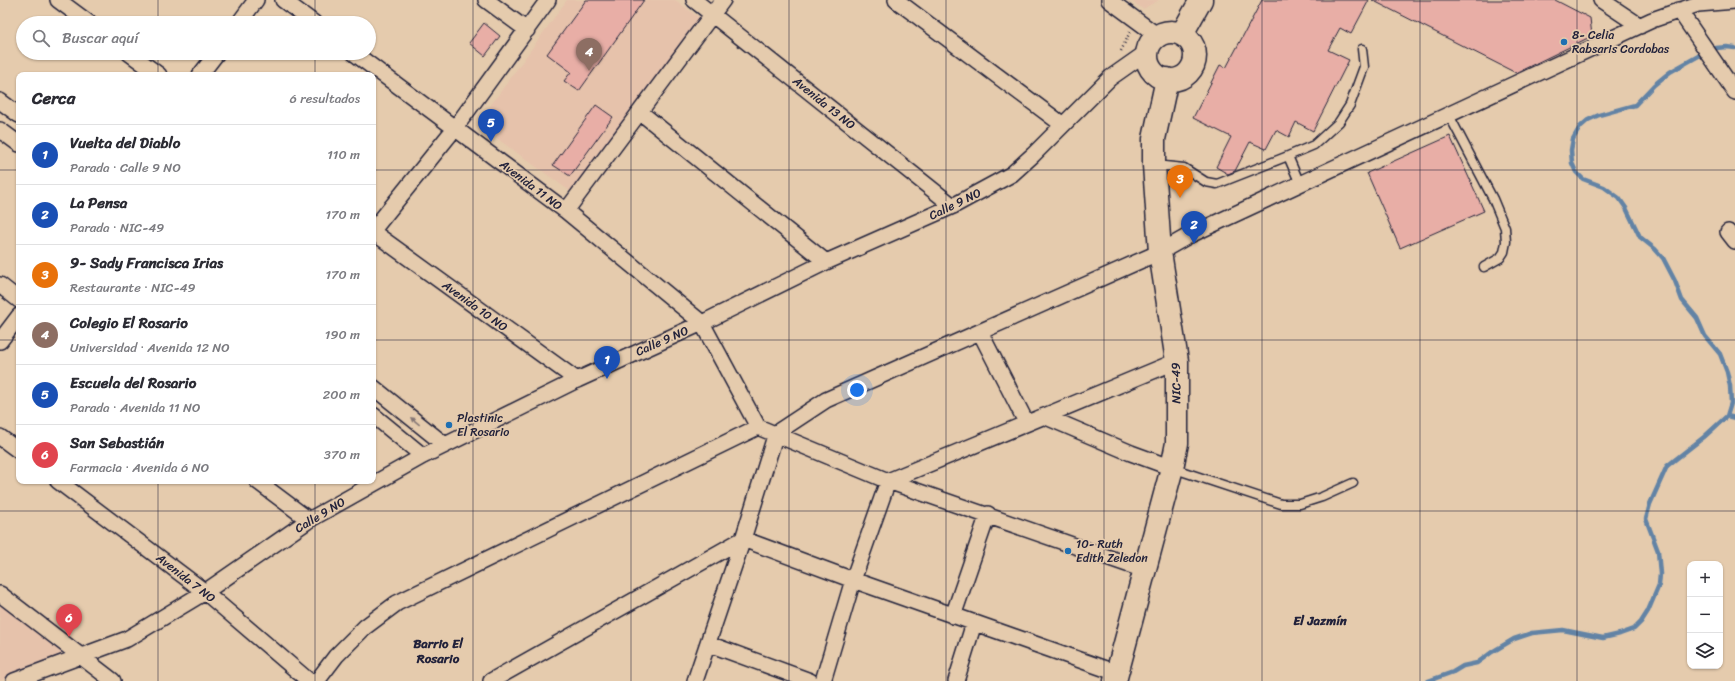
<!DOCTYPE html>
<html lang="es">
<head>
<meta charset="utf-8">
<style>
  :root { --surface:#fff; --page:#f2f2f3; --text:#2b2b33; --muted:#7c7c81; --line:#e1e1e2; --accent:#111827 }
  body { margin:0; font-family:Sriracha,sans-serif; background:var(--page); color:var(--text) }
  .controls { position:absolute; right:12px; bottom:12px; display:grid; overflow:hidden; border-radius:8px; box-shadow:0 1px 3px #0004 }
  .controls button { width:36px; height:36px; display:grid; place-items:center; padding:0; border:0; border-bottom:1px solid var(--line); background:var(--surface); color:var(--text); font:20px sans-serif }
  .you { position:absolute; left:857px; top:390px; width:14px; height:14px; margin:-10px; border:3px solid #fff; border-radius:50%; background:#1a73e8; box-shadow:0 0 0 6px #1a73e833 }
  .badge { display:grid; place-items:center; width:26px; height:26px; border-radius:50%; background:var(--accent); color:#fff; font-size:13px; font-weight:700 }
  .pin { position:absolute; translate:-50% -33px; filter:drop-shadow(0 1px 2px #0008) }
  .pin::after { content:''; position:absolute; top:21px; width:14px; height:12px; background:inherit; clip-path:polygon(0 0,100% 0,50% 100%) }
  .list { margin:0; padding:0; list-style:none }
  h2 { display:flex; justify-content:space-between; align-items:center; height:52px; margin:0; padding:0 16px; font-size:17px }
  h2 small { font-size:13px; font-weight:400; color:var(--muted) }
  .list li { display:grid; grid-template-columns:26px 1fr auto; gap:12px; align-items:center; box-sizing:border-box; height:60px; padding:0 16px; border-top:1px solid var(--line) }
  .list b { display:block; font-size:15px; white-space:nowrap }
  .list p { margin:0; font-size:13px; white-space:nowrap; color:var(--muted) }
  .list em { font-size:13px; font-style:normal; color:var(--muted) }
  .icon { flex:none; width:22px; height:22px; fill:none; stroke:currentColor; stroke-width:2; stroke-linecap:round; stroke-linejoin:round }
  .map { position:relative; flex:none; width:1735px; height:681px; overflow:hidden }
  .search { position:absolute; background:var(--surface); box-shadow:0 1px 3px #0004; left:16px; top:16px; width:360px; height:44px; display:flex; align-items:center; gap:10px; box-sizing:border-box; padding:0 14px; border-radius:22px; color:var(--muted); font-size:15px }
  .panel { position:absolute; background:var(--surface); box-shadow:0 1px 3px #0004; left:16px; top:72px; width:360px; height:412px; border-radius:8px }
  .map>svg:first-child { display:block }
  .built { fill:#e6c2ab }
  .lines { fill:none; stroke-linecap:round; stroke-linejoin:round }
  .stream { stroke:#6283a5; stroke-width:4.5 }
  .building { fill:#e8aea6; stroke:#22223b }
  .lane-casing { stroke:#22223b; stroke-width:11 }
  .street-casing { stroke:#22223b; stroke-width:18 }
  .secondary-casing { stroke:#22223b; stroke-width:25 }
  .path { stroke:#22223b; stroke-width:2.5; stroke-dasharray:1 3; stroke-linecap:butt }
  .lane { stroke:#e5cbad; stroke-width:8 }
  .street { stroke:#e5cbad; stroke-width:15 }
  .secondary { stroke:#e5cbad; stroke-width:22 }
  .oneway { fill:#847674 }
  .grid { fill:none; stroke:#22223b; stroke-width:1; stroke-opacity:0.55 }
  .poi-dot { fill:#1f6fb2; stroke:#e5cbad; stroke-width:1.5 }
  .labels { text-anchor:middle; stroke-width:3.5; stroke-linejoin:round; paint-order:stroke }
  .poi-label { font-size:12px; fill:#22223b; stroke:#e5cbad; text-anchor:start }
  .street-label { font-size:12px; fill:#22223b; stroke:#e5cbad }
  .neighbourhood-label { font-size:13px; font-weight:bold; fill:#22223b; stroke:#e5cbad }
</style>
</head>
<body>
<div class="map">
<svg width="1735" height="681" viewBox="0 0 1735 681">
  <rect width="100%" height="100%" fill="#e5cbad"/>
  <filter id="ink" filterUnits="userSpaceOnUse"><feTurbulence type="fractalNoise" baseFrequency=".025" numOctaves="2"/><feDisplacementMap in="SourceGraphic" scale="8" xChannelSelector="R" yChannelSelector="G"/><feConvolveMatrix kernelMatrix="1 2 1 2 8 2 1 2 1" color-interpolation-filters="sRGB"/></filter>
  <g filter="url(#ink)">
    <path class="built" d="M567,0h108l26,19 -127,175 -97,-70z
      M1130,0h29l-16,9z
      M0,603l65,49 -65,29z"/>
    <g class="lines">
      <path class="stream" d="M1716,48l11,-1 8,1
        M1727,416l8,2
        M1428,681l25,-9 10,-6 14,-3 15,-11 22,-13 18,-6 31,-3 40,8 17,-4 14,-5 7,-7 7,-11 11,-26 1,-11 -2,-23 -12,-32 4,-15 17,-38 37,-29 23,-21 4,-13 -1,-17 -3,-14 -7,-18 -15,-18 -8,-18 -15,-18 -7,-19 -12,-23 -8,-9 -15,-12 -14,-29 -7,-10 -15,-11 -21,-8 -7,-7 -4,-9 -1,-13 2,-11 7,-12 8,-7 11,-5 36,-10 19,-20 16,-13 32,-18"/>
    </g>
    <path class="building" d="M586,0h58l-65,91 -15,-10 7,-9 -24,-18z
      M1262,0h107l-18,34 -11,-6 -12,22 21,10 -36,71 -17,-9 -7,15 -13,-7 -10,19 -16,-7 -15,29 -7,3 -12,-7 15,-30 -38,-19 27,-53 6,3z
      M1372,0h183l35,18 2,18 -76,37z
      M484,23l16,13 -15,20 -16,-13z
      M596,105l17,12 -43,59 -17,-11z
      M1450,136l34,75 -84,37 -33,-75z"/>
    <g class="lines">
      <g class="lane-casing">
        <path id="lane" d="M1449,115l44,84 12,29 1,14 -2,10 -4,6 -16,9
          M1288,156l26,-11 25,-23 11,-17 14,-38 -2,-18
          M1155,165l29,3 22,14 11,2 71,-28 12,28
          M1172,468l109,36h19l22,-7 31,-14"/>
      </g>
      <g class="street-casing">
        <path id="street" d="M58,0l31,23
          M283,0l31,23
          M486,0l41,30
          M694,0l259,206
          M896,0l167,125
          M1109,0l49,36
          M1601,0l39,26
          M1679,10l56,82
          M239,23l17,-23
          M129,53l30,22
          M354,53l212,158 136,112 56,104
          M200,75l17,-22
          M0,101l19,14
          M640,112l186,150
          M0,130l19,14
          M566,211l157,-211
          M373,230l82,-102 93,-128
          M373,232l204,148
          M1728,232l7,9
          M0,285l19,15
          M980,332l46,90
          M0,341l19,-25
          M373,387l72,58
          M373,415l50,41
          M1044,416l87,37 41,15
          M0,437l19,14
          M58,481l147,111 104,89
          M257,481l52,39
          M0,594l113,87
          M953,616l35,-102
          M709,644l101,37
          M14,681l113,-42 78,-47 104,-72 114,-64 154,-76 125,-57 124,-61 127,-56 59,-32 21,-19 77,-77 37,-26
          M317,681l19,-25 29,-29 32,-24 361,-176 130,54 256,89
          M491,681l252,-142 110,41 264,93
          M695,681l48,-142 33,-106 50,-33 334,-148 30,-17 462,-215 46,-16 37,-3
          M823,681l30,-101 35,-99 289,-120
          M956,681l18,-58"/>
      </g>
      <g class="secondary-casing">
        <path id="secondary" d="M1147 56a24 24 0 1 1 48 0a24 24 0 1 1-48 0Z
          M1182,34l19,-34
          M1115,681l57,-213 5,-25v-82l-17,-109 -6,-87v-26l13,-60"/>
      </g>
      <path class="path" d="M1121,51l9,-19"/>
      <use href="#lane" class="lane"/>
      <use href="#street" class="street"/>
      <use href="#secondary" class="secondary"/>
    </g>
    <defs><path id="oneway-solid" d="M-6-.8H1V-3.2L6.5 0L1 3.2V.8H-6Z"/></defs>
    <use class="oneway" href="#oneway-solid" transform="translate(415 421) rotate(-141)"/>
  </g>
  <path class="grid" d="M158,0v23M315,0v23M473,0v681M631,0v681M789,0v681M946,0v681M1104,0v681M1262,0v681M1420,0v681M1577,0v681M158,53v22M315,53v22M0,170h19M373,170h1362M0,340h19M373,340h1362M158,481v200M315,481v200M0,511h1735"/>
  <g class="poi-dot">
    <circle cx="1564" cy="42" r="4"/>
    <circle cx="449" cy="425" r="4"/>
    <circle cx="1068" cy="551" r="4"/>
  </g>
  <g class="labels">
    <g class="poi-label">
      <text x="1572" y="39">8- Celia<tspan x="1572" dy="14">Rabsaris Cordobas</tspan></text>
      <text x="457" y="422">Plastinic<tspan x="457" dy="14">El Rosario</tspan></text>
      <text x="1076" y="548">10- Ruth<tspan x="1076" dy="14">Edith Zeledon</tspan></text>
    </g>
    <g class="street-label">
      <text transform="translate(824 103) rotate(39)" y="4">Avenida 13 NO</text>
      <text transform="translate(531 185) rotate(37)" y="4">Avenida 11 NO</text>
      <text transform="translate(955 204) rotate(-26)" y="4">Calle 9 NO</text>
      <text transform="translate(475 306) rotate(36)" y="4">Avenida 10 NO</text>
      <text transform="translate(662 341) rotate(-24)" y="4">Calle 9 NO</text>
      <text transform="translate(1176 383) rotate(-91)" y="4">NIC-49</text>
      <text transform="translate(320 515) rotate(-31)" y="4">Calle 9 NO</text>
      <text transform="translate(186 578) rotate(38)" y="4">Avenida 7 NO</text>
    </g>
    <g class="neighbourhood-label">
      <text x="1320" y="625">El Jazmín</text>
      <text x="438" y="648">Barrio El<tspan x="438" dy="15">Rosario</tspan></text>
    </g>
  </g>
</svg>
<div class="controls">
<button>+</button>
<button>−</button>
<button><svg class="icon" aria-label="layers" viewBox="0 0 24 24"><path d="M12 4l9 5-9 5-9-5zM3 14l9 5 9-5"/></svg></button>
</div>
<div class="you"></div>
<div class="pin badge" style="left:607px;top:379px;background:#1a4fb4">1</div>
<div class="pin badge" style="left:1194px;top:244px;background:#1a4fb4">2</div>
<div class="pin badge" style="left:1180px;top:198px;background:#e8710a">3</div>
<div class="pin badge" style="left:589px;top:71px;background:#8d6e63">4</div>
<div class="pin badge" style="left:491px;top:142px;background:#1a4fb4">5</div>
<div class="pin badge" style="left:69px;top:637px;background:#e0444e">6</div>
<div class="search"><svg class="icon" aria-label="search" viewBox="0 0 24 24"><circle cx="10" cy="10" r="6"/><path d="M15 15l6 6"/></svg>Buscar aquí</div>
<section class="panel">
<h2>Cerca<small>6 resultados</small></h2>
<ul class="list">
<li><span class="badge" style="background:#1a4fb4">1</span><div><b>Vuelta del Diablo</b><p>Parada · Calle 9 NO</p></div><em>110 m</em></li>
<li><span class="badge" style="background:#1a4fb4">2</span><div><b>La Pensa</b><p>Parada · NIC-49</p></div><em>170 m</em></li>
<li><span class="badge" style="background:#e8710a">3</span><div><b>9- Sady Francisca Irias</b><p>Restaurante · NIC-49</p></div><em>170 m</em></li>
<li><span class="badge" style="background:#8d6e63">4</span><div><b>Colegio El Rosario</b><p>Universidad · Avenida 12 NO</p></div><em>190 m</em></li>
<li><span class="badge" style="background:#1a4fb4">5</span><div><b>Escuela del Rosario</b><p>Parada · Avenida 11 NO</p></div><em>200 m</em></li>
<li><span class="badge" style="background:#e0444e">6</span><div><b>San Sebastián</b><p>Farmacia · Avenida 6 NO</p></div><em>370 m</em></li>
</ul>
</section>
</div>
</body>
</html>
